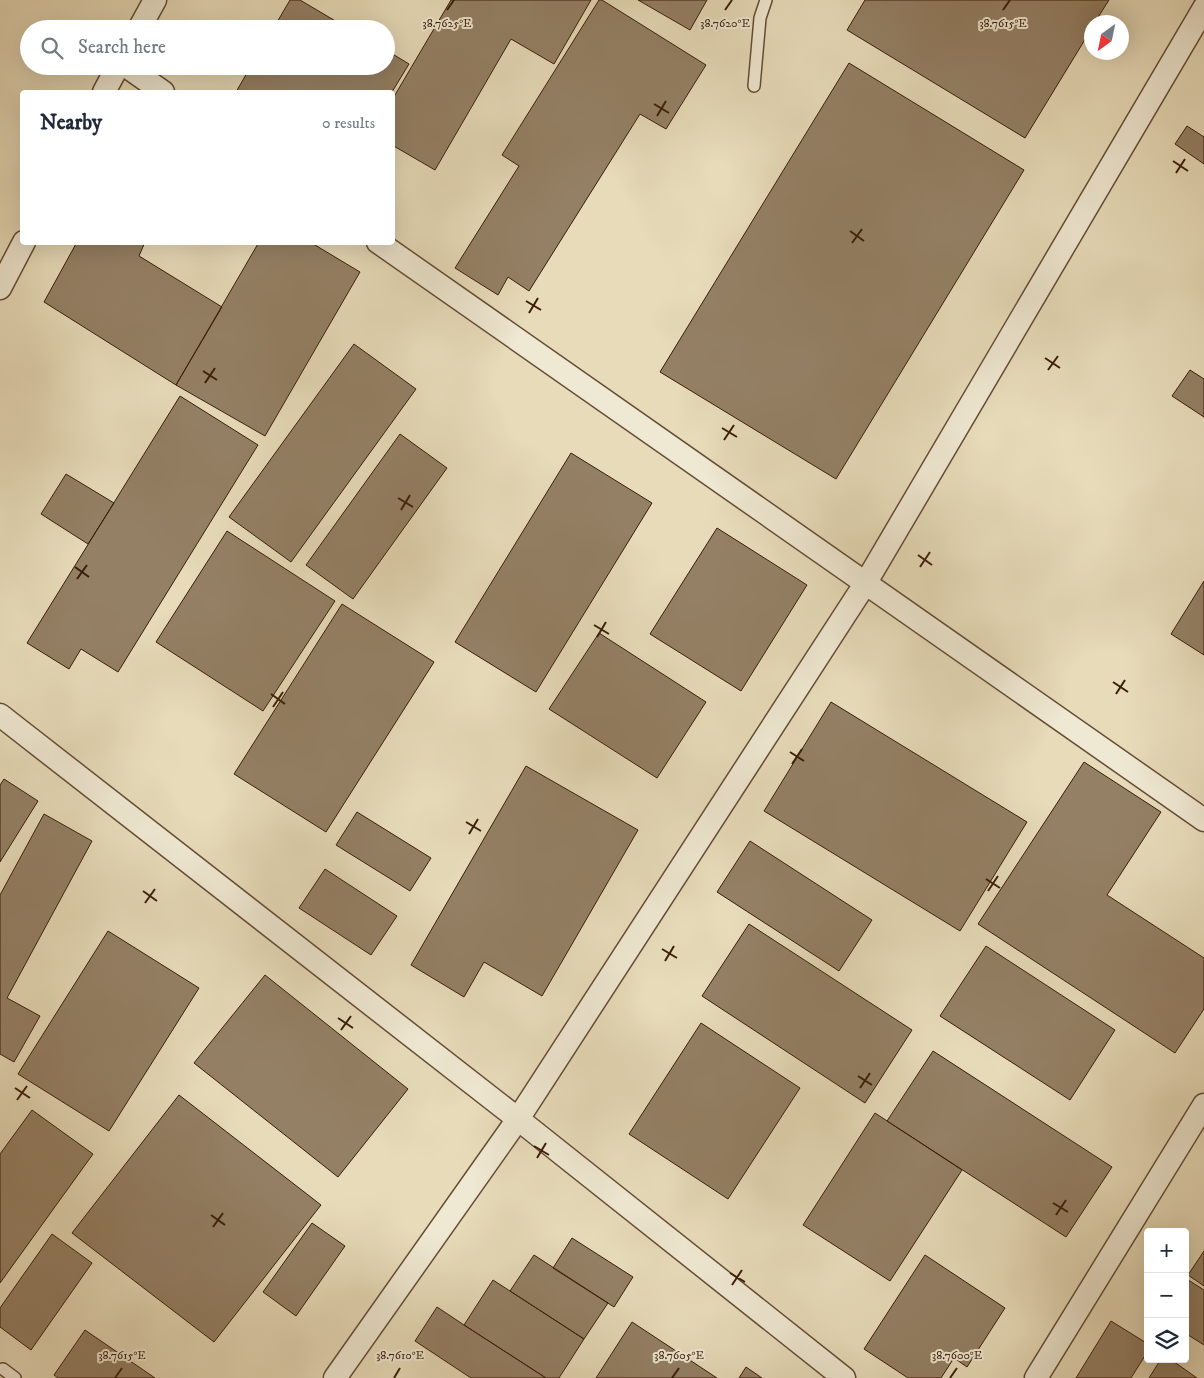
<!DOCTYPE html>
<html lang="en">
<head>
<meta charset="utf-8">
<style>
  :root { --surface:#fff; --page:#f2f2f3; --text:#1f2937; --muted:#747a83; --line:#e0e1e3 }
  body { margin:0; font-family:"IM FELL DW Pica",serif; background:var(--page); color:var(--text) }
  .controls { position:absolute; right:15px; bottom:15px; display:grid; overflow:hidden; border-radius:5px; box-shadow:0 5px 20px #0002 }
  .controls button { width:45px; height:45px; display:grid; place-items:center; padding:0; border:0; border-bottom:1px solid var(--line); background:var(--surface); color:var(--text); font:25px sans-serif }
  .compass { position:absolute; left:1084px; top:15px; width:45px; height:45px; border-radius:50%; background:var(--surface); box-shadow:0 5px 20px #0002; rotate:213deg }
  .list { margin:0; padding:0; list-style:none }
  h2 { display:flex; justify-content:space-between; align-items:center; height:65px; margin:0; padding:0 20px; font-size:21px }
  h2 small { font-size:16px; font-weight:400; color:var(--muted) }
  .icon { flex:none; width:28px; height:28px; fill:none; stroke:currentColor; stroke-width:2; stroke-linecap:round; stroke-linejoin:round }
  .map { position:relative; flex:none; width:1204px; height:1378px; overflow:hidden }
  .search { position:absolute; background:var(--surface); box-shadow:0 5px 20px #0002; left:20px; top:20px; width:375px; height:55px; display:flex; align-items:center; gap:12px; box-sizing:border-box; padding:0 18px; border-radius:28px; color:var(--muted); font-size:19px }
  .panel { position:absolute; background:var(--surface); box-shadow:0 5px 20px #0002; left:20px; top:90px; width:375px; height:155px; border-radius:5px }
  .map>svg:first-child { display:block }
  .building { fill:#948065; stroke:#3a1d09 }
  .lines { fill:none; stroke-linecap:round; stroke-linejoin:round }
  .lane-casing { stroke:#654c35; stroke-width:14 }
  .street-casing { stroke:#654c35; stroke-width:25 }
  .lane { stroke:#efe8d2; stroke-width:11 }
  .street { stroke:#efe8d2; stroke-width:22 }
  .ticks { fill:none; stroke:#3a1d09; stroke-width:2 }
  .ticks-label { font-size:12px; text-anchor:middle; fill:#3a1d09; stroke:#efe8d2; stroke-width:4; stroke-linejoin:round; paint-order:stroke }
</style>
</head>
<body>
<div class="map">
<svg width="1204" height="1378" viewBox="0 0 1204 1378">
  <rect width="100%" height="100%" fill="#e7dbb9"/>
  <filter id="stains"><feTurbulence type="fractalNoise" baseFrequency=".004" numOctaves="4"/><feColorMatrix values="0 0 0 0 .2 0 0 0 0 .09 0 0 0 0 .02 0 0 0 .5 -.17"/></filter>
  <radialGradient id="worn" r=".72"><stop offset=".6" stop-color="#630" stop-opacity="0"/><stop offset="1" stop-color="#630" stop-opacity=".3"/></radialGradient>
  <path class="building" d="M290,0h10l49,29h-76z
    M451,0h140l-37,64 -43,-25 -76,131 -43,-25v-45z
    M599,0h3l104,65 -40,64 -26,-15 -111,177 -21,-14 -10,18 -43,-27 64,-102 -17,-11z
    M638,0h69l-17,30z
    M865,0h244l-14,22h-3v6l-67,110 -178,-108z
    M386,50l23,14 -17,28h-156l15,-26h135z
    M849,63l175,107 -188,309 -176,-107z
    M1187,126l17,11v27l-29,-20z
    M77,242h68l-6,14 83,51 -46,78 -132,-83z
    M259,242h51l50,30 -95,164 -89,-51z
    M354,344l62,45 -125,173 -62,-45z
    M1190,370l14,9v38l-32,-21z
    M180,396l78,49 -140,227 -37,-23 -12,20 -42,-26z
    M400,434l47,34 -94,131 -47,-34z
    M571,453l81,50 -116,189 -81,-50z
    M66,474l48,29 -26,41 -47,-30z
    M717,528l90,57 -66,106 -91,-57z
    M227,531l108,70 -72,110 -107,-69z
    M1204,581v74l-33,-21z
    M342,604l92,58 -108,170 -92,-58z
    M599,633l107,69 -49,76 -108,-69z
    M831,702l196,120 -67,109 -196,-120z
    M1084,762l77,50 -54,83 97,63v51l-29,44 -197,-129z
    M526,766l112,64 -96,166 -58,-34 -20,35 -53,-32z
    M4,779l34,22 -38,61v-77z
    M357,812l74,46 -21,33 -74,-46z
    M44,814l48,27 -85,157 33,18 -26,46 -14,-8v-159z
    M750,841l122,79 -33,51 -122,-79z
    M325,869l72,47 -26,39 -72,-47z
    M749,924l163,106 -47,73 -163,-107z
    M108,931l91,57 -90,143 -91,-57z
    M986,946l129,84 -45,70 -130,-84z
    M265,975l143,114 -70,88 -144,-114z
    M701,1023l99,65 -72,111 -99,-65z
    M933,1051l179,116 -46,70 -179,-116z
    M179,1095l142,110 -107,137 -142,-109z
    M32,1110l61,44 -93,129v-129z
    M875,1113l87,57 -72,111 -87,-56z
    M312,1223l33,23 -49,70 -33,-24z
    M52,1234l40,29 -61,87 -31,-23v-19z
    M572,1238l61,39 -19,30 -61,-39z
    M1204,1251v35l-16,-11z
    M534,1255l74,48 -24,36 -74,-48z
    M925,1255l80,53 -38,59 -13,-9 -13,20h-33l-44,-29z
    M1185,1278l19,12v55l-19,-12z
    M493,1280l91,59 -25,39h-13l-82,-53z
    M437,1307l27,18 82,53h-75l-56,-37z
    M1111,1321l37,23v7l-17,27h-55z
    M632,1322l85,56h-121z
    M85,1330l70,48h-97l-4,-3z
    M1161,1359h9l27,19h-48z
    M746,1367l16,11h-23z"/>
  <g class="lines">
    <g class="lane-casing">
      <path id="lane" d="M754,86l6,-68 6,-18
        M3,1369l12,9"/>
    </g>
    <g class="street-casing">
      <path id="street" d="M139,29l16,-29
        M126,66l37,26
        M104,92l14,-26
        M378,242l826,578
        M0,288l24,-46
        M0,715l518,404 326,259
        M335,1378l183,-259 347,-535 339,-576
        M1036,1378l168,-273"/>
    </g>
    <use href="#lane" class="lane"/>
    <use href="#street" class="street"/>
  </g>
  <path class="ticks" d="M447,10l7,-10M725,10l7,-10M1003,10l7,-10M654,104l15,9M657,116l9,-15M1173,161l15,10M1176,173l9,-14M850,231l14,10M852,243l10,-14M526,301l15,9M529,313l9,-15M1045,358l15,10M1048,370l10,-14M203,371l14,9M205,383l10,-15M722,428l15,9M724,440l10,-15M398,498l15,9M401,510l9,-15M918,555l14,10M75,567l14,10M920,567l10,-15M77,579l10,-14M594,625l15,9M597,637l9,-15M1113,682l15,10M271,694l14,10M1116,694l9,-14M273,707l10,-15M790,752l14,9M792,764l10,-15M466,822l15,9M469,834l9,-15M986,879l14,9M143,891l14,10M988,891l10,-15M145,903l10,-14M662,949l15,9M665,961l9,-15M338,1018l15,10M341,1030l10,-14M858,1076l14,9M15,1088l15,10M860,1088l10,-15M17,1100l10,-14M534,1146l15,9M537,1158l9,-15M1053,1203l15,9M211,1215l14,10M1056,1215l10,-15M213,1227l10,-14M730,1273l15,9M732,1285l10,-15M115,1378l7,-10M394,1378l6,-10M672,1378l7,-10M950,1378l7,-10"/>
  <g class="ticks-label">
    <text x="447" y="27">38.7625°E</text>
    <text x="725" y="27">38.7620°E</text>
    <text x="1003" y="27">38.7615°E</text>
    <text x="122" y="1359">38.7615°E</text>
    <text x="400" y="1359">38.7610°E</text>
    <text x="679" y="1359">38.7605°E</text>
    <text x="957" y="1359">38.7600°E</text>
  </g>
  <rect width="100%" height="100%" filter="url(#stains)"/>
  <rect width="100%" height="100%" fill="url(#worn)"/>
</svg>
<div class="controls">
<button>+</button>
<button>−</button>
<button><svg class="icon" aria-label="layers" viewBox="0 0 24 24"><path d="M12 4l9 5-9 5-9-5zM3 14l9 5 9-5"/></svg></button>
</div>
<svg class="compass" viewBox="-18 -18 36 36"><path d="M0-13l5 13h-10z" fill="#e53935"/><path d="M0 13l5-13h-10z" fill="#747a83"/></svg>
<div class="search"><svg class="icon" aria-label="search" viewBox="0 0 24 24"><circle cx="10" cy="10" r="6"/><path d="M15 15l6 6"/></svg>Search here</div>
<section class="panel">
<h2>Nearby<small>0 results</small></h2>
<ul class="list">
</ul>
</section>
</div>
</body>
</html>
